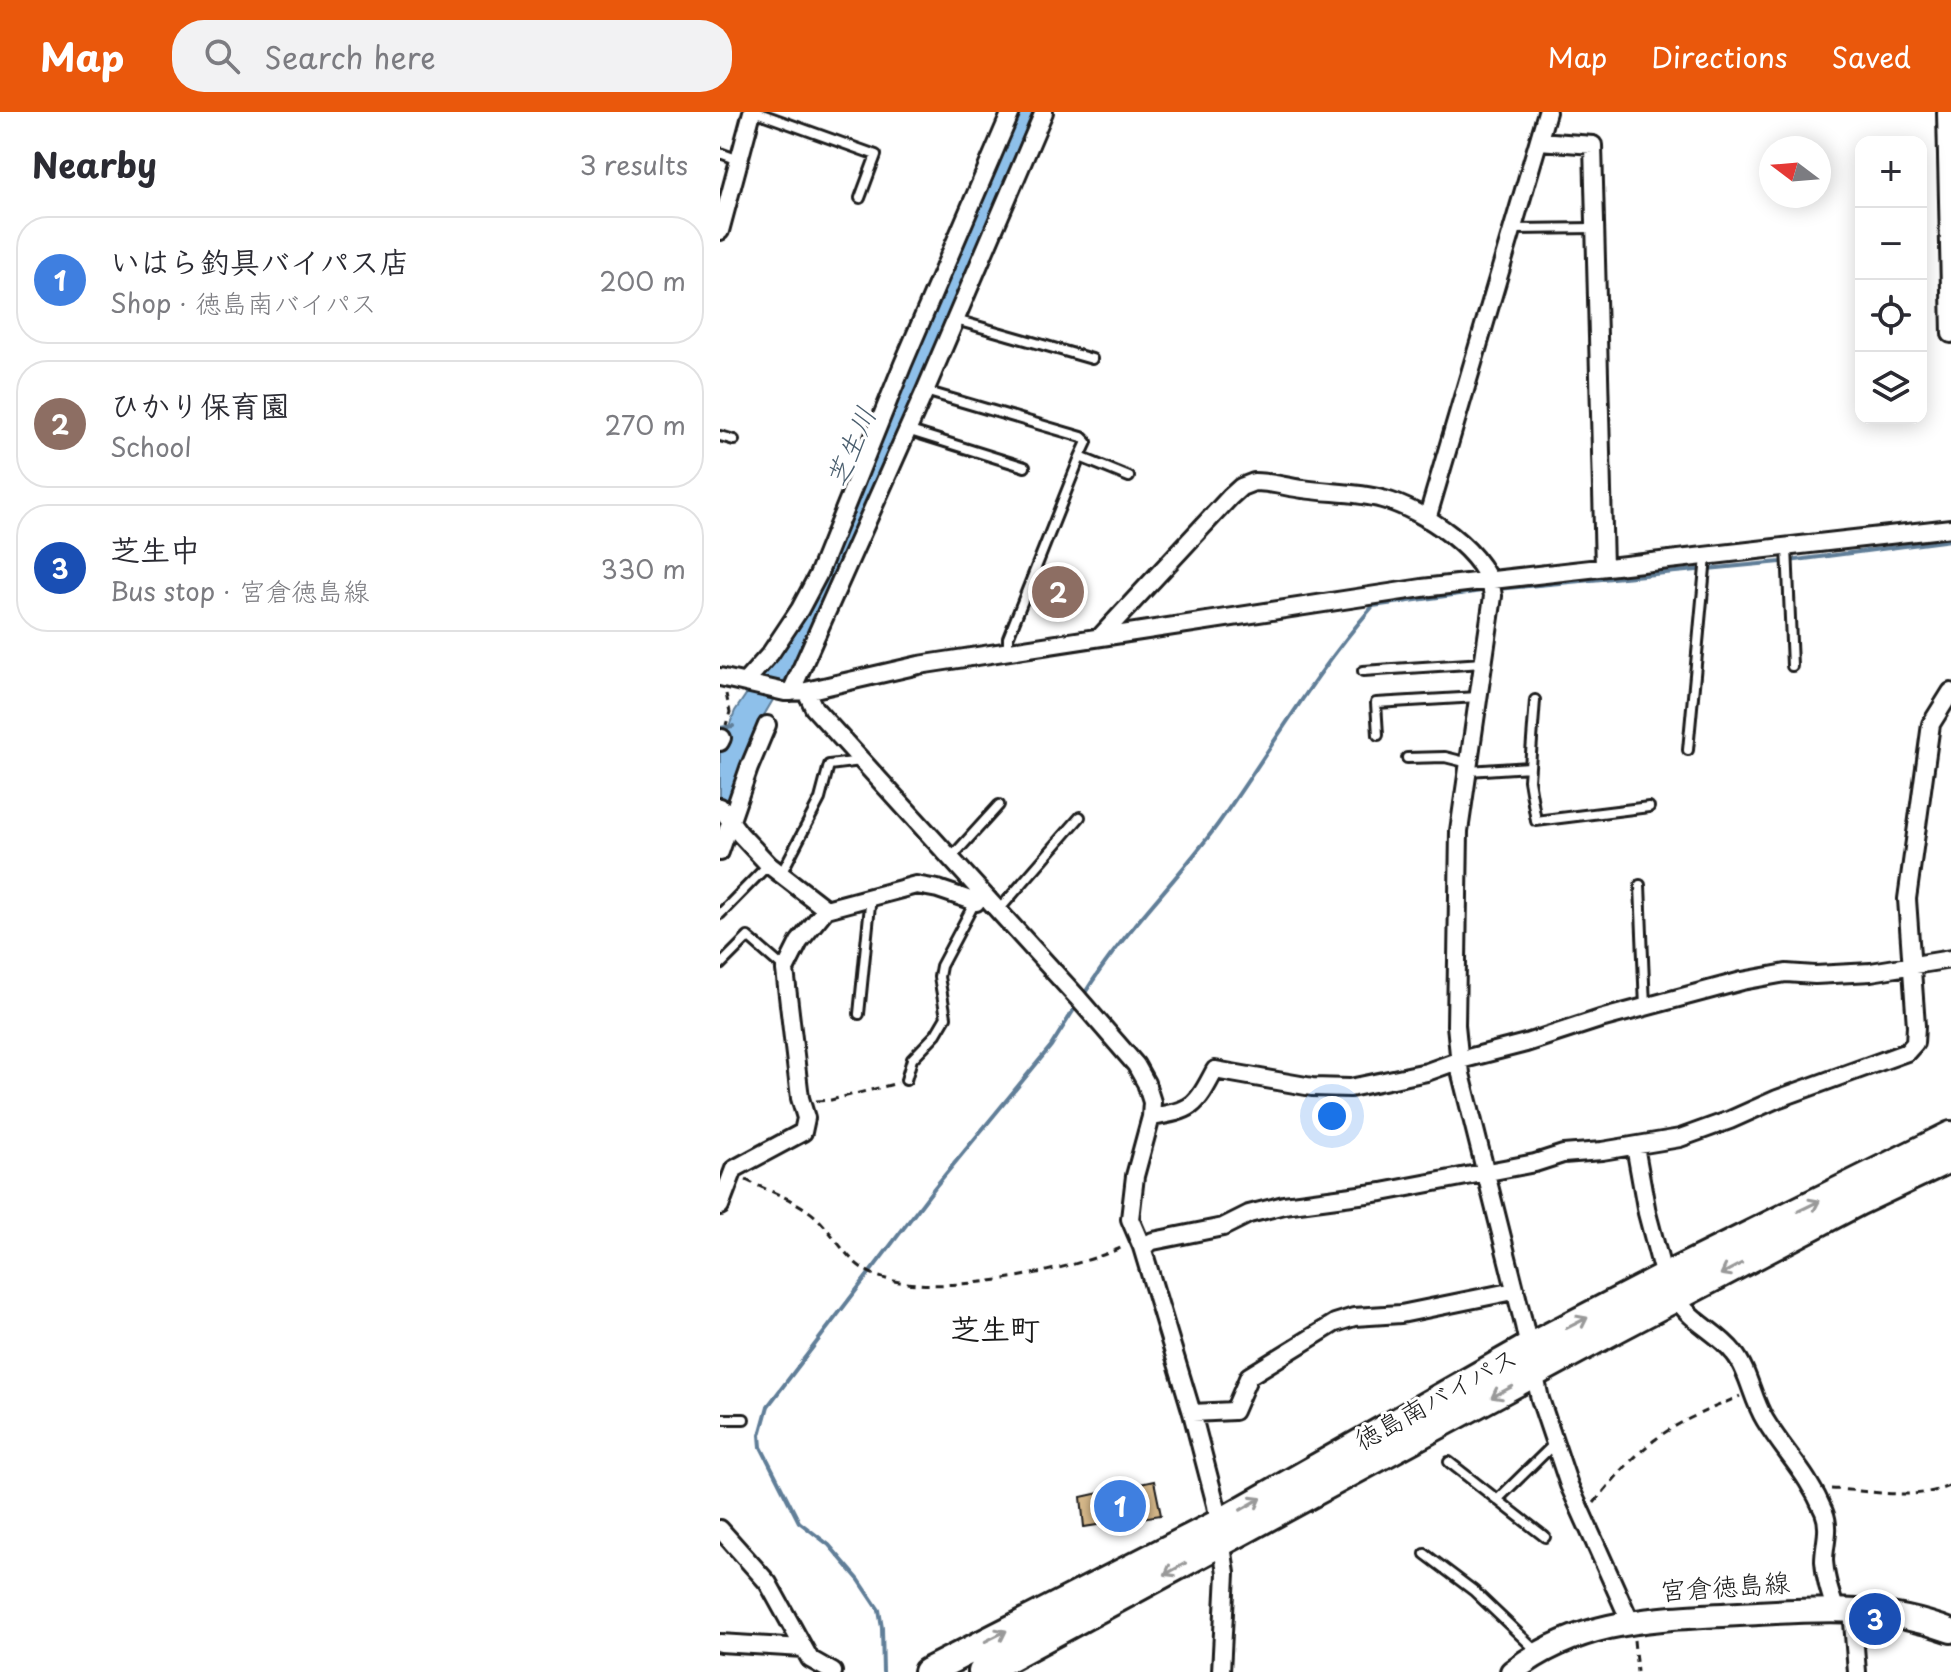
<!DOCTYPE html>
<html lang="en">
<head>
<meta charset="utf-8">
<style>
  :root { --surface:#fff; --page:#f2f2f3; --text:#2b2b33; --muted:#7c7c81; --line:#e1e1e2; --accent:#ea580c }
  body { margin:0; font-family:"Playpen Sans","Klee One",sans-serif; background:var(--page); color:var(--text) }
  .controls { position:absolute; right:24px; top:24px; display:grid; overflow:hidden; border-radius:16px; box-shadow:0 4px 20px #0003 }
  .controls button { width:72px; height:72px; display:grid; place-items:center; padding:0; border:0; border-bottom:2px solid var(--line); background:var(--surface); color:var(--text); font:40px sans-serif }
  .compass { position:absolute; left:1039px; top:24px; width:72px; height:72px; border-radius:50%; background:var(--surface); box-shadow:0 4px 20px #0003; rotate:286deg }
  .you { position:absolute; left:612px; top:1004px; width:28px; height:28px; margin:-20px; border:6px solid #fff; border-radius:50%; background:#1a73e8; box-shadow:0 0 0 12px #1a73e833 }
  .badge { display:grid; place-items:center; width:52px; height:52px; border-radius:50%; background:var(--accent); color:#fff; font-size:26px; font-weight:700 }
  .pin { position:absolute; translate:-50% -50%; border:4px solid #fff; box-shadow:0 2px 8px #0006 }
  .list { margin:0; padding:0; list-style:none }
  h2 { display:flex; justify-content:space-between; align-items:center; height:104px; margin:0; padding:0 32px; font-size:34px }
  h2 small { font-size:26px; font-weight:400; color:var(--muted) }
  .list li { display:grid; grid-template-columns:52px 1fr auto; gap:24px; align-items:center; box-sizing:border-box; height:128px; margin:0 16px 16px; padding:0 16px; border:2px solid var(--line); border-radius:32px }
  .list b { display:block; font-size:30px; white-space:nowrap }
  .list p { margin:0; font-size:26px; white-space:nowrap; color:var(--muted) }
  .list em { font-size:26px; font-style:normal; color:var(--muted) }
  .icon { flex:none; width:44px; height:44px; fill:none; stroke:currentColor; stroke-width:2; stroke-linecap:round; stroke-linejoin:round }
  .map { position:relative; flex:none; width:1231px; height:1560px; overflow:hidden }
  header { display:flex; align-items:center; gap:48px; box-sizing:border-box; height:112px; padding:0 40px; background:var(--accent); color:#fff }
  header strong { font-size:38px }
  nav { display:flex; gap:44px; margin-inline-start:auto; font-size:28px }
  .search { width:560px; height:72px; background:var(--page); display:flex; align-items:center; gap:20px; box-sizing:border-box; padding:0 28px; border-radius:32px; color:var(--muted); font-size:30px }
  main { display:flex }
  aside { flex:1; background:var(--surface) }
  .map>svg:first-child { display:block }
  .water { fill:#8ec0ea; stroke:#607e98; stroke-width:2 }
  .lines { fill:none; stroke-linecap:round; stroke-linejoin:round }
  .stream { stroke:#607e98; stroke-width:4 }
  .building { fill:#d5b789; stroke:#1c1c1c; stroke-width:2 }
  .service-casing { stroke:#1c1c1c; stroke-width:14 }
  .minor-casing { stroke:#1c1c1c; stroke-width:22 }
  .secondary-casing { stroke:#1c1c1c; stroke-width:28 }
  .trunk-casing { stroke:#1c1c1c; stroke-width:32 }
  .path { stroke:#1c1c1c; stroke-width:3; stroke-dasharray:8 6; stroke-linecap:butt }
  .service { stroke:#fff; stroke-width:8 }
  .minor { stroke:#fff; stroke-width:16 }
  .secondary { stroke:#fff; stroke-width:22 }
  .trunk { stroke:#fff; stroke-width:26 }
  .oneway { stroke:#999 }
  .labels { text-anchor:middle; stroke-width:6; stroke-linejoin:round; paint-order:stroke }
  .street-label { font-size:26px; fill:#1c1c1c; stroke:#fff }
  .water-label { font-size:28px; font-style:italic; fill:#4a5e6e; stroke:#fff }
  .quarter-label { font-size:30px; font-weight:bold; fill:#1c1c1c; stroke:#fff }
</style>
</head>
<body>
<header>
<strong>Map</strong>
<div class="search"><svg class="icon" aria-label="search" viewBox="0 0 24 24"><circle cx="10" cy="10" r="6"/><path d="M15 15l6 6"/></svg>Search here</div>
<nav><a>Map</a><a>Directions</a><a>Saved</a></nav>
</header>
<main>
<aside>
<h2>Nearby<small>3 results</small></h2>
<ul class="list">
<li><span class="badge" style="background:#3f7fe0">1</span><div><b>いはら釣具バイパス店</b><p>Shop · 徳島南バイパス</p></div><em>200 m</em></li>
<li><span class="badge" style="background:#8d6e63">2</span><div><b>ひかり保育園</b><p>School</p></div><em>270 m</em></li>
<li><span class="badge" style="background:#1a4fb4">3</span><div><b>芝生中</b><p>Bus stop · 宮倉徳島線</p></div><em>330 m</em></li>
</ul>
</aside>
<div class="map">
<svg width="1231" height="1560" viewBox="0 0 1231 1560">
  <rect width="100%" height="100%" fill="#fff"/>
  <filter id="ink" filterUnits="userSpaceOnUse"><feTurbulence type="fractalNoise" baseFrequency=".0125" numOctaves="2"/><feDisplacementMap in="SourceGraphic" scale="16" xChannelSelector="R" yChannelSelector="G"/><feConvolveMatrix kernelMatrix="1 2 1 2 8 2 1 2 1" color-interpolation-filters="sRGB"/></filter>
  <g filter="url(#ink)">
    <path class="water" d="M294,0h19l-72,174 -157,361 -44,75 -40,111v-84l15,-38 71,-106z"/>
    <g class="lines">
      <path class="stream" d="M777,477l284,-27 170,-22
        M0,616l13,-2
        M363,884c39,-63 92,-113 135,-172 52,-73 96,-150 155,-218l116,-16
        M163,1560l-1,-44 -3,-18 -20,-30 -30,-35 -30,-23 -38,-75 -1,-12 8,-29 167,-219 116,-141 27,-43"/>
    </g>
    <path class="building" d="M434,1369l7,34 -77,12 -3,-30z"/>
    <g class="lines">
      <g class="service-casing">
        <path id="service" d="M36,0l120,43 -16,43
          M0,41l19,7
          M793,117l82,-1
          M236,208l136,39
          M205,279l157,46 5,5 -7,15 49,20
          M187,318l118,37
          M0,324l14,4
          M1067,435l5,119
          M288,539v-13l72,-181
          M643,559l120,-8
          M815,588l-6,80 7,41 113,-14
          M658,623l-2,-32 102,-6
          M968,638l18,-193
          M687,646l38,-1 24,6
          M748,659l62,-4
          M230,747l49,-54
          M61,762l39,-75 9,-34 32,-4
          M920,773l5,122
          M278,799l82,-94
          M0,802l48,-49
          M0,853l28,-28 37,32
          M139,902l12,-119
          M186,968l6,-21 24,-25 10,-17 -7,-40 2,-11 34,-64
          M0,1307h24
          M729,1350l96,75
          M778,1387l56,-55
          M705,1442l49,37 65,62"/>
      </g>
      <g class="minor-casing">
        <path id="minor" d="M1226,0l5,222
          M819,29l54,4 11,422
          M0,119l32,-119
          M707,407l120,-407
          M380,525l130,-140 11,-10 13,-5c17,0 32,5 49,7 26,4 53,3 79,10 40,10 106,53 111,97l-34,235 -3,194 5,49 63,251 16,74 29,86 61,136
          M0,565l65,15 21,-1 113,-26 503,-77 529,-60
          M25,570l25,-28 30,-45 18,-34 85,-211 108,-252
          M86,579l8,17 263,289 59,68 10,18 6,19 -1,15 -16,59 -5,43 12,28 50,166 24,92 10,68 -5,99
          M71,580l134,-301 119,-279
          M0,630l2,-4
          M0,695l20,27 29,31 57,44
          M0,740l29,-84 18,-43
          M431,1005c42,-7 44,-9 64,-47l97,17 38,1 77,-16 33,-12 66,-17 74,-24 142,-38 44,-8 29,2 56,-3 80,-13
          M915,1034l12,67 17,64
          M0,1094l14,-37 69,-37 3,-14 -6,-20 -15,-128 14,-28 27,-33 90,-24 22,4 38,13 6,-8
          M422,1135l11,-6 70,-14 26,-13 35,-9 98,-13 153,-29 28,-9 39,-3 78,-13 50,-18 47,-21 130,-47 8,-9 1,-17 -9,-127 24,-175 20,-32
          M957,1186c13,24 40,33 57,55 15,18 18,46 31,67 20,33 43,54 59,92 7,17 0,32 0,49 1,17 6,32 11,47
          M472,1301l42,-2 15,-35 86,-53 19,-6 47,-3 113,-23
          M0,1417l48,54 42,76 23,13
          M1132,1497l5,63
          M0,1531l83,5"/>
      </g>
      <g class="secondary-casing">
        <path id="secondary" d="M792,1560c68,-54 145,-53 227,-58 77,-4 137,-11 212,17"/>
      </g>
      <g class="trunk-casing">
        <path id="trunk" d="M207,1560l292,-149 308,-175 137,-71 287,-142
          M262,1560l636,-344 240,-126 93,-44"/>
      </g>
      <path class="path" d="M6,582l4,18 -4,13
        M96,989l15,-1 67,-17
        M26,1068c24,12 55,21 74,41 16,17 25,36 45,49 53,34 205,2 260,-24
        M1111,1377c40,1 83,13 120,-4
        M874,1391c19,-23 38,-46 62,-64 24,-19 56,-30 84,-43
        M914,1528l3,32"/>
      <use href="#service" class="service"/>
      <use href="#minor" class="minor"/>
      <use href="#secondary" class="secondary"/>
      <use href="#trunk" class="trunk"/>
    </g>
    <defs><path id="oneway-shaft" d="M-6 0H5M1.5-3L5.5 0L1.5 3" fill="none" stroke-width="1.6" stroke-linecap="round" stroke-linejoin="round" transform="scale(2)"/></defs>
    <g class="oneway">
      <use href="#oneway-shaft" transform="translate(1089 1094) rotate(-26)"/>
      <use href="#oneway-shaft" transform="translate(1011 1157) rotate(152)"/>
      <use href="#oneway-shaft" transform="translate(857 1211) rotate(-27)"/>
      <use href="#oneway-shaft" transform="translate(782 1280) rotate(152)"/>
      <use href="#oneway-shaft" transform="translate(531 1392) rotate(-30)"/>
      <use href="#oneway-shaft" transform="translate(455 1457) rotate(151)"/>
      <use href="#oneway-shaft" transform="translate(276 1524) rotate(-27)"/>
    </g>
  </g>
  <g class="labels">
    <g class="street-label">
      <text transform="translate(716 1287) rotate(-29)" y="9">徳島南バイパス</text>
      <text transform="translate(1005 1475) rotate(-4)" y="9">宮倉徳島線</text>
    </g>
    <g class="water-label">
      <text transform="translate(131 335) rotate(-67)" y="10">芝生川</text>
    </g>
    <g class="quarter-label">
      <text x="275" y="1228">芝生町</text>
    </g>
  </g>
</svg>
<div class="controls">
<button>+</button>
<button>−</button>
<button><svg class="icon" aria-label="locate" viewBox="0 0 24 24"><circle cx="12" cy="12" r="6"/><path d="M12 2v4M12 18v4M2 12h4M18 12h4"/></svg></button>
<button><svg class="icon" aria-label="layers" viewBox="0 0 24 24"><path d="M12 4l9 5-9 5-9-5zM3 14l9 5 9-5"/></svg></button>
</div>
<svg class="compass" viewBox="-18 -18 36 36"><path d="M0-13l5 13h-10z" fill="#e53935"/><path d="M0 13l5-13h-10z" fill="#7c7c81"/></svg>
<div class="you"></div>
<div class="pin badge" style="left:400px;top:1394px;background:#3f7fe0">1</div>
<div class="pin badge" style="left:338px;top:480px;background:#8d6e63">2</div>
<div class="pin badge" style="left:1155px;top:1507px;background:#1a4fb4">3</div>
</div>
</main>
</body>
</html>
